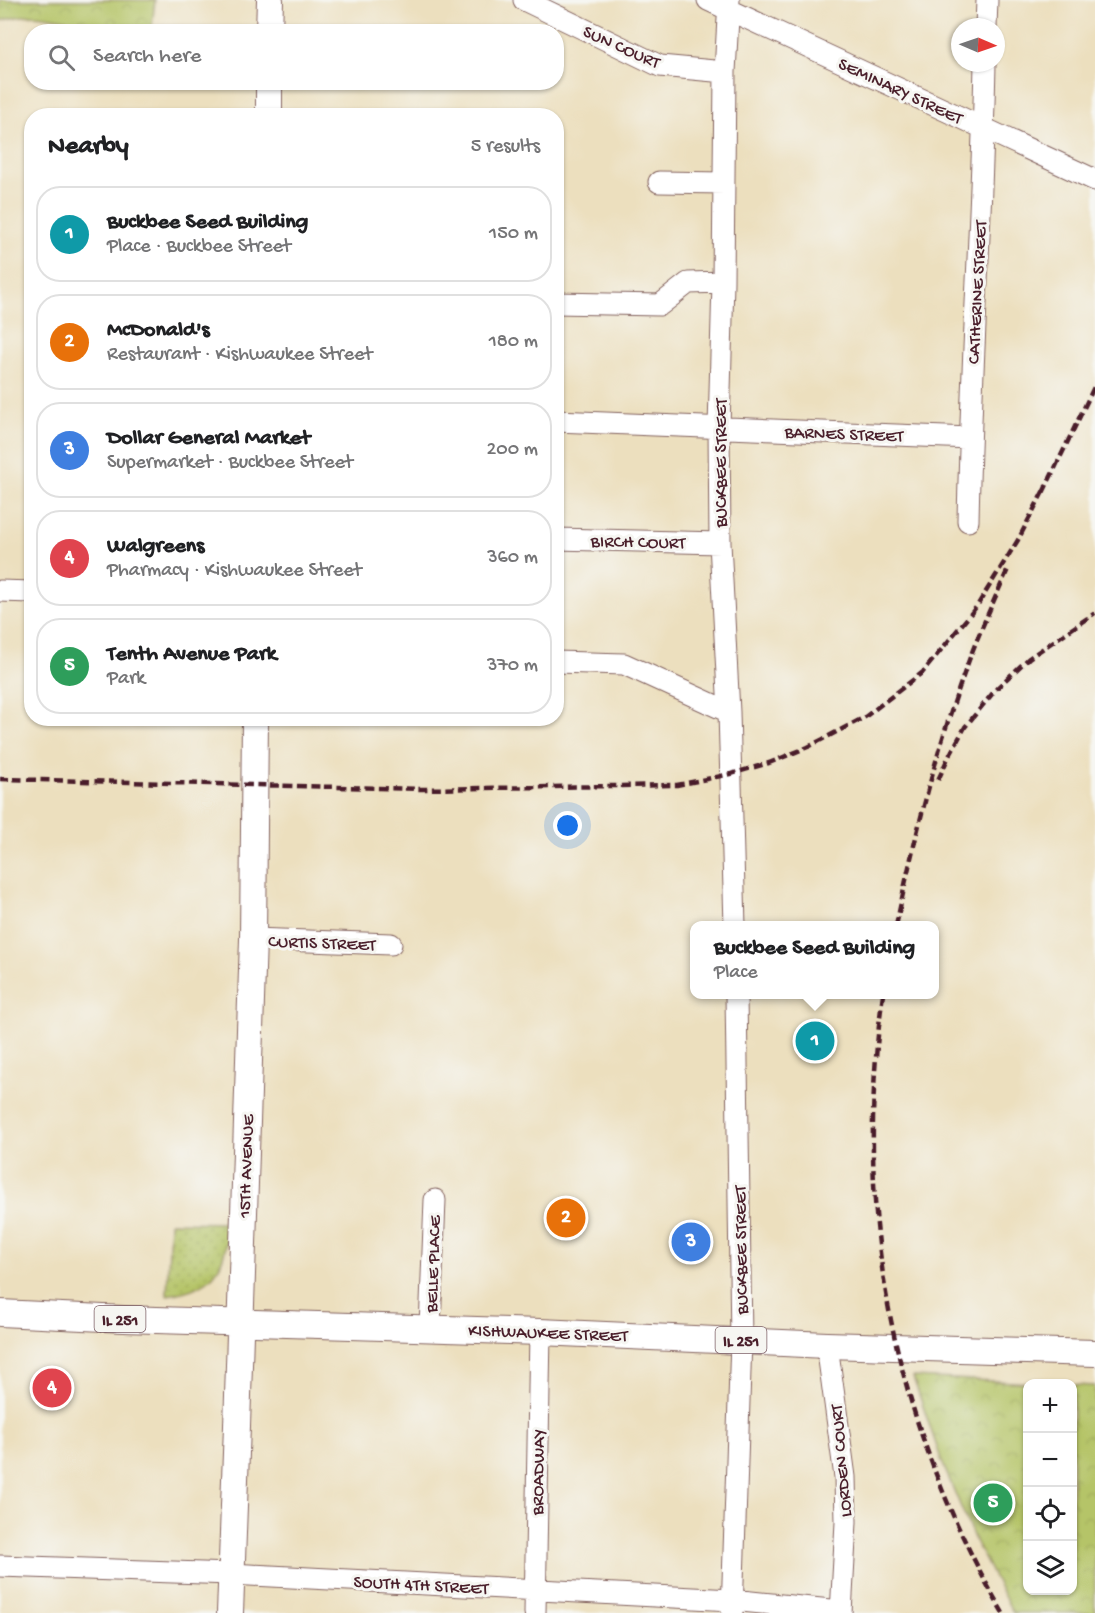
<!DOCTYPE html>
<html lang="en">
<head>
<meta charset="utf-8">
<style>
  :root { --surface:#fff; --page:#f2f2f2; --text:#202124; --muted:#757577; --line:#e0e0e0; --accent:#7c3aed }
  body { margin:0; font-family:"Gochi Hand",sans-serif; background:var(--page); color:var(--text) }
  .controls { position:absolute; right:18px; bottom:18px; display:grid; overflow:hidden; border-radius:12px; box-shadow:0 2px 4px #0004 }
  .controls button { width:54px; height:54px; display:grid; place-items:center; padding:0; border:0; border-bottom:2px solid var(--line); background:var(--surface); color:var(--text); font:30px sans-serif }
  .compass { position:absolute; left:951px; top:18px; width:54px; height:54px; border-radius:50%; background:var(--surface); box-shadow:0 2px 4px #0004; rotate:92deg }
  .you { position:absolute; left:568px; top:826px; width:21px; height:21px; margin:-15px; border:4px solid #fff; border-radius:50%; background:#1a73e8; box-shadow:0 0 0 9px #1a73e833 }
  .badge { display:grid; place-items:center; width:39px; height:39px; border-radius:50%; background:var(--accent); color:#fff; font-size:20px; font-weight:700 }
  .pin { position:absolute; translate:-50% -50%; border:3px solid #fff; box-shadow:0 2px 6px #0006 }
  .popup { position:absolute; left:690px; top:921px; width:249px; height:78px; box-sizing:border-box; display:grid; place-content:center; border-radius:12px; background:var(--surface); filter:drop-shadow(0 2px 4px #0005); font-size:20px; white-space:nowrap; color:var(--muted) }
  .popup b { font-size:22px; color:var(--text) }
  .popup::after { content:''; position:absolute; left:50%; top:100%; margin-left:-12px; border:12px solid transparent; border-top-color:var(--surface) }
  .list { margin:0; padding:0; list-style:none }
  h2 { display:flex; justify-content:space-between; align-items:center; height:78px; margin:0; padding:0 24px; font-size:26px }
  h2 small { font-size:20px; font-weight:400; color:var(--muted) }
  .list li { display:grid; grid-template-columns:39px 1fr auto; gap:18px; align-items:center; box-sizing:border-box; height:96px; margin:0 12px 12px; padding:0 12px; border:2px solid var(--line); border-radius:24px }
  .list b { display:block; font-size:22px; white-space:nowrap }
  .list p { margin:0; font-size:20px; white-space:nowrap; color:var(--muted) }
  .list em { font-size:20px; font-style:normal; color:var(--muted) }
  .icon { flex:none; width:33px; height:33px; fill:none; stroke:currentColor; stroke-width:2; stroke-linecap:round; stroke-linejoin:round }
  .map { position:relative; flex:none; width:1095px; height:1613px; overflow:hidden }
  .search { position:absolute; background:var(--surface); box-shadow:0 2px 4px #0004; left:24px; top:24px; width:540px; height:66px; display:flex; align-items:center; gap:15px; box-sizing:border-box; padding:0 21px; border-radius:24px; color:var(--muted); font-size:22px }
  .panel { position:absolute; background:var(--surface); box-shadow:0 2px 4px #0004; left:24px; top:108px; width:540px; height:618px; border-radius:24px }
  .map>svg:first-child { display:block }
  .grass { fill:url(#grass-dots); stroke:#807249; stroke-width:1.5 }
  .park { fill:url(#park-crowns); stroke:#807249; stroke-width:1.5 }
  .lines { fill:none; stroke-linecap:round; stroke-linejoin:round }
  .minor-casing { stroke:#83625e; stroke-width:23 }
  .major-casing { stroke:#83625e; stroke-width:28 }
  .minor { stroke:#fff; stroke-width:21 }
  .major { stroke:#fff; stroke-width:26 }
  .rail { stroke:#4a1f2b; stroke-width:4.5; stroke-dasharray:9 4.5; stroke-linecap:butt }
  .labels { text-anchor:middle; stroke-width:6; stroke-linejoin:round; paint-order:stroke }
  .shield { fill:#f6f6f2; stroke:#7e6067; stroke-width:1.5 }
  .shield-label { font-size:16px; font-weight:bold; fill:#4a1f2b }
  .street-label { font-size:18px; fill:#4a1f2b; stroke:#f6f6f2 }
</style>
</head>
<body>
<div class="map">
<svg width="1095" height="1613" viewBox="0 0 1095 1613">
  <defs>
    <pattern id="grass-dots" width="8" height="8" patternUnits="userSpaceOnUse" patternTransform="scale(1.5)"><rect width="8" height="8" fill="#b5c467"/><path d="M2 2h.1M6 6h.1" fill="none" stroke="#9da85a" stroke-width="1.8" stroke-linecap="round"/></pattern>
    <pattern id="park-crowns" width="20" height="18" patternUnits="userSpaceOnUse" patternTransform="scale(1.5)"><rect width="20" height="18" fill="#b5c467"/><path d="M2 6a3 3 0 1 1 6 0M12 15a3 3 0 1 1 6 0" fill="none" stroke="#9da85a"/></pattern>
  </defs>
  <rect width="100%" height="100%" fill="#f6f6f2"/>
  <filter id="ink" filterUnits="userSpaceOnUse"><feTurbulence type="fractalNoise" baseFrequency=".0167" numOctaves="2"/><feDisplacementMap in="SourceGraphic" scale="12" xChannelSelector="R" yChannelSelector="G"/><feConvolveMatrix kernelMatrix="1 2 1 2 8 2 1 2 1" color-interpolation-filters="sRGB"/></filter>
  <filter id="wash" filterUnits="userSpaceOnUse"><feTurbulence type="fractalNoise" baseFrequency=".008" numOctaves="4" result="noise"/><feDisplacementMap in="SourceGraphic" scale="24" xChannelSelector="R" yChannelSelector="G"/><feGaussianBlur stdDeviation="1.35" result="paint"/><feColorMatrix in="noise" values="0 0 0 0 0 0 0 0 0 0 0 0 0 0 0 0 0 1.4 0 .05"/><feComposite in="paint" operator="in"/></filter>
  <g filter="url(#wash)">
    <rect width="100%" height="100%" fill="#ecdfbe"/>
    <path class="grass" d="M170,1222l59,1c-5,46 -12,65 -62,72z"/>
    <path class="park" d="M0,0h155l-3,26 -6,6 -50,-4 -5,3h-15l-9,-11c-28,-6 -39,-7 -67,1z
      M913,1377l123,6 -8,1v206h44l1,-205 22,1v227h-82l-37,-70 -34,-81z"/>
  </g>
  <g filter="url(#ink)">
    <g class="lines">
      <g class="minor-casing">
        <path id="minor" d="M524,0l136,66 65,6
          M708,0l387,180
          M729,0l-4,72 -2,210 -4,146 1,115 9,169 6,214
          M986,27l1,-27
          M659,182l65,1
          M556,303l104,2 28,-22 35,-1
          M556,421l414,17
          M968,521c3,-153 14,-305 17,-458
          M556,539l164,4
          M0,591l32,1
          M556,662l68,2 105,48
          M253,939l138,5
          M430,1328l5,-128
          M827,1345l18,132 1,45 -5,91
          M0,1566l231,8 501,26 109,11
          M732,1612l9,-272 -5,-346
          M535,1613l5,-281"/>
      </g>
      <g class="major-casing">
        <path id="major" d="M269,32l1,-32
          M269,116v-34
          M0,1313l124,6 416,13 287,13 268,8
          M230,1613l7,-187 16,-487 2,-221"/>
      </g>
      <use href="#minor" class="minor"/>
      <use href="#major" class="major"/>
      <path class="rail" d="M1043,493l52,-108
        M0,779l423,10 254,-4 54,-11 38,-11 39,-16 57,-30 58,-45 54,-66 41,-66 28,-54
        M938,780l10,-22 17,-31 32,-39 32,-30 66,-45
        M896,926c19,-90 41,-180 73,-266 12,-32 26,-62 40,-93
        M883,994c-31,219 9,428 120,619"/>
    </g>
  </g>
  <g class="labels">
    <g class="shield">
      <rect x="94.5" y="1306" width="51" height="26" rx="4.5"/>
      <rect x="715.5" y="1327" width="51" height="26" rx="4.5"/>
    </g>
    <g class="shield-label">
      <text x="120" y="1325">IL 251</text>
      <text x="741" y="1346">IL 251</text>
    </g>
    <g class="street-label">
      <text transform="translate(622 46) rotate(24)" y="6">SUN COURT</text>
      <text transform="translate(901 90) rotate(25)" y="6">SEMINARY STREET</text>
      <text transform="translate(976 292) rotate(-87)" y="6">CATHERINE STREET</text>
      <text transform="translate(844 433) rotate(2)" y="6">BARNES STREET</text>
      <text transform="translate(720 463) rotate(-90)" y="6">BUCKBEE STREET</text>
      <text transform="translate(638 541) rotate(1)" y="6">BIRCH COURT</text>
      <text transform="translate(322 942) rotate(2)" y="6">CURTIS STREET</text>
      <text transform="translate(245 1166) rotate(-88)" y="6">15TH AVENUE</text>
      <text transform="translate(740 1250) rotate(-91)" y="6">BUCKBEE STREET</text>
      <text transform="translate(432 1264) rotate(-88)" y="6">BELLE PLACE</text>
      <text transform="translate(548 1332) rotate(2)" y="6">KISHWAUKEE STREET</text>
      <text transform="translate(840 1461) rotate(-95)" y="6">LORDEN COURT</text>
      <text transform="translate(537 1472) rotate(-89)" y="6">BROADWAY</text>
      <text transform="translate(421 1584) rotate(3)" y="6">SOUTH 4TH STREET</text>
    </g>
  </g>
</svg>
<div class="controls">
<button>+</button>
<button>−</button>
<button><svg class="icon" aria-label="locate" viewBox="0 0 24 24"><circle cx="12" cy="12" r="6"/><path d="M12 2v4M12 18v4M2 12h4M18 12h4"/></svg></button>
<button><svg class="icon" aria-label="layers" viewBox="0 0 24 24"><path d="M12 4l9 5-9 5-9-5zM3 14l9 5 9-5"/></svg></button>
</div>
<svg class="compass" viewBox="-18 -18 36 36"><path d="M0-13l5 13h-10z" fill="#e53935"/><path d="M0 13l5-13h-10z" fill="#757577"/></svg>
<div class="you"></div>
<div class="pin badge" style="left:815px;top:1041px;background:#0f9aa8">1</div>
<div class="popup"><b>Buckbee Seed Building</b>Place</div>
<div class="pin badge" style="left:566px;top:1218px;background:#e8710a">2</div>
<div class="pin badge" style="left:691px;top:1242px;background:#3f7fe0">3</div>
<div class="pin badge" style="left:52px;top:1388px;background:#e0444e">4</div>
<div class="pin badge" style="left:993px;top:1503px;background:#2e9e5b">5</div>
<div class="search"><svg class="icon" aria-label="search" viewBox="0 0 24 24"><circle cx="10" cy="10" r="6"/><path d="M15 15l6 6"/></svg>Search here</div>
<section class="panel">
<h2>Nearby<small>5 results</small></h2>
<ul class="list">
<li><span class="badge" style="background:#0f9aa8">1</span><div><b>Buckbee Seed Building</b><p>Place · Buckbee Street</p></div><em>150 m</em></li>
<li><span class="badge" style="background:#e8710a">2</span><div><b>McDonald's</b><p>Restaurant · Kishwaukee Street</p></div><em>180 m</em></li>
<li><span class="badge" style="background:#3f7fe0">3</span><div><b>Dollar General Market</b><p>Supermarket · Buckbee Street</p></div><em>200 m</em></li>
<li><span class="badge" style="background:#e0444e">4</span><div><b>Walgreens</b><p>Pharmacy · Kishwaukee Street</p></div><em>360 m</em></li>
<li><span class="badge" style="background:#2e9e5b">5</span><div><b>Tenth Avenue Park</b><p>Park</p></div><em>370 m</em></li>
</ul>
</section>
</div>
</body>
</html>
